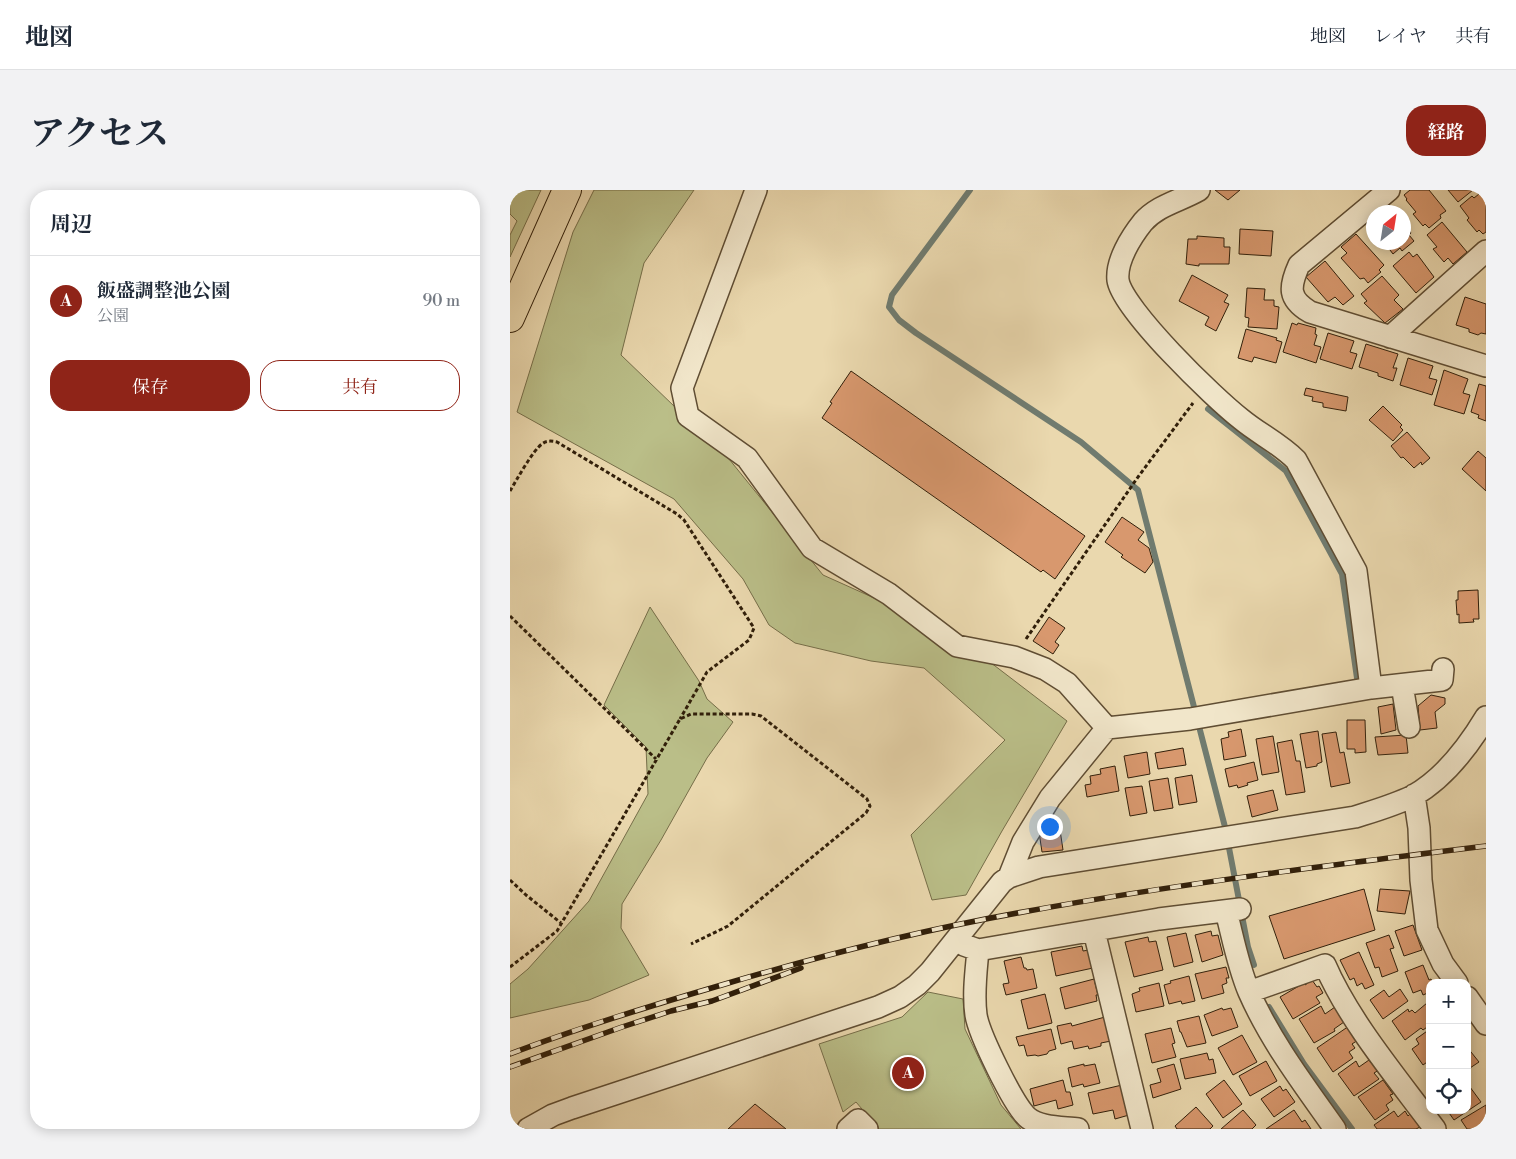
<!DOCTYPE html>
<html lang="ja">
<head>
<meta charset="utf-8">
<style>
  :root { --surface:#fff; --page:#f2f2f3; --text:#1f2937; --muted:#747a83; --line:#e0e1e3; --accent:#8f2418 }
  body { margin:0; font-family:"Libre Bodoni","Noto Serif JP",serif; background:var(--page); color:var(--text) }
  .controls { position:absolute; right:15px; bottom:15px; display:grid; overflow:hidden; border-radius:10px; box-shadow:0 2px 12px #0003 }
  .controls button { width:45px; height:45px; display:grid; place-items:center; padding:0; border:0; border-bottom:1px solid var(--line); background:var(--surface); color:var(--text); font:25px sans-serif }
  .compass { position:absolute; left:856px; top:15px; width:45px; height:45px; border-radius:50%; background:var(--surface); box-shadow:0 2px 12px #0003; rotate:30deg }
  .you { position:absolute; left:539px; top:636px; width:18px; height:18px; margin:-12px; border:4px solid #fff; border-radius:50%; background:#1a73e8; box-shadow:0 0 0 8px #1a73e833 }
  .badge { display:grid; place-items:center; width:32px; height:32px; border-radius:50%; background:var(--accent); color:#fff; font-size:16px; font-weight:700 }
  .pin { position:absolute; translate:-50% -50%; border:2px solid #fff; box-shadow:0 1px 5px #0006 }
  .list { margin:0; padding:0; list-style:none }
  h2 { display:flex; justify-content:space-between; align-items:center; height:65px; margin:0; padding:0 20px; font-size:21px }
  h2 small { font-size:16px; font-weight:400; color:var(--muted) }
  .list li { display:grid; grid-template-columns:32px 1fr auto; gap:15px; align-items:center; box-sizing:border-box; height:90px; padding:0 20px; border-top:1px solid var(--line) }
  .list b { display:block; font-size:19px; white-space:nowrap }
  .list p { margin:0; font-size:16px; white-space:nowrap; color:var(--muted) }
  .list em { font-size:16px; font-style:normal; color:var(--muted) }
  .actions { display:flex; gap:10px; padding:15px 20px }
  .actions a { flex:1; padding:11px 0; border:1px solid var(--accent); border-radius:20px; text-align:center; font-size:18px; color:var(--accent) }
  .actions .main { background:var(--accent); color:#fff }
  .icon { flex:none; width:28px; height:28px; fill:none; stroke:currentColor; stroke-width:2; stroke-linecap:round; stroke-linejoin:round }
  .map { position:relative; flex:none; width:976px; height:939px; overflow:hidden; border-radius:20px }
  header { display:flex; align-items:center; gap:30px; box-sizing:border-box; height:70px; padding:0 25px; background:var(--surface); border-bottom:1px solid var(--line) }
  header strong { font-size:24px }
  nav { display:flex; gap:28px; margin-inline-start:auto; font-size:18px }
  .intro { display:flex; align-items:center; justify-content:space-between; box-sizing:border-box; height:120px; padding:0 30px }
  h1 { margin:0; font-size:35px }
  .button { padding:12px 22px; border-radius:20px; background:var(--accent); color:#fff; font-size:18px; font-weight:700 }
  main { display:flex; gap:30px; padding:0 30px }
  aside { flex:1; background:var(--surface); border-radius:20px; box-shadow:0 2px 12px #0003 }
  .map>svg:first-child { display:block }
  .green { fill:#babe88; stroke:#766e49 }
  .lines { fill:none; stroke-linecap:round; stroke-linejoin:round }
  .stream { stroke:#707b6f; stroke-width:6 }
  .building { fill:#d8986e; stroke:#311f0a }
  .street-casing { stroke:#5f4d33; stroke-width:24 }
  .highway-casing { stroke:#311f0a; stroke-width:30 }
  .path { stroke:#311f0a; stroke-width:3; stroke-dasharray:4 2.5; stroke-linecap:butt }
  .street { stroke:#f1e6ca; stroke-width:21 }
  .highway { stroke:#ead8ae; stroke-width:28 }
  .rail-casing { stroke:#311f0a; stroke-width:5.5 }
  .rail { stroke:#f1e6ca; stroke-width:4; stroke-dasharray:11; stroke-linecap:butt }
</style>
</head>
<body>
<header>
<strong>地図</strong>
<nav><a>地図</a><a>レイヤ</a><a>共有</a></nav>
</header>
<div class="intro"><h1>アクセス</h1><a class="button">経路</a></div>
<main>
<aside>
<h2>周辺<small></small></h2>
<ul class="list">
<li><span class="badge">A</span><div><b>飯盛調整池公園</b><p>公園</p></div><em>90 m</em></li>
</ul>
<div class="actions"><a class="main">保存</a><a>共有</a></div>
</aside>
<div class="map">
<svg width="976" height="939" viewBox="0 0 976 939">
  <rect width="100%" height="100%" fill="#ead8ae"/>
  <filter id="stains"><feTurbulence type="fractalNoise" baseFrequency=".004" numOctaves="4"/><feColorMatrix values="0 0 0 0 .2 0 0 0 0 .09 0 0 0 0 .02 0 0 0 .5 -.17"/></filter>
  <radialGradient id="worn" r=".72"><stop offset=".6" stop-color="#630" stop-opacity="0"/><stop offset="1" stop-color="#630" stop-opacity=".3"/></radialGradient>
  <path class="green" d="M8,0h23l-31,67v-22l7,-14 -7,-7v-11z
    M84,0h100l-50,73 -23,92 108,104 94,116 129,58 115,88 -65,110 -36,64 -34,5 -21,-65 94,-95 -81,-72 -53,-7 -76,-18 -26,-18 -26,-46 -69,-80 -157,-87 56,-180z
    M140,417l49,74 8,18 26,23 -26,36 -46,82 -39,64 -1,24 28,47 -60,25 -79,18v-34l18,-15 61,-68 59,-107 -2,-47 -42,-42z
    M418,802l35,7 2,30 36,76 20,24h-142l-23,-27 -13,10 -24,-68 83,-27z"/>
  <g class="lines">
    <path class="stream" d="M460,0l-78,105 -3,12 10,13 17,13 165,109 57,48 87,337 23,120 6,18
      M698,219l78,62 56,103 15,104
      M759,817l35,57 48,65"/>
  </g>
  <path class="building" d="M705,0h25l-12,10z
    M900,0h19l17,21 -6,4 1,3 -12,10 -4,-4 -2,2 -10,-12 3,-2 -10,-12 1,-1 -3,-4z
    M938,0h25l-15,12z
    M974,0h2v42l-3,2 -4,-4 -2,2 -10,-12 2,-2 -9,-12 12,-10 2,2z
    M932,32l25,30 -14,12 -5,-6 -4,4 -11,-13 4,-2 -10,-12z
    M894,34l7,9 -2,2 5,6 -12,10 -2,-3 -7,6 -9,-12h20z
    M730,39l33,2 -2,25 -32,-2z
    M846,44l28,31 -5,5 2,2 -13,11 -4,-5 -4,1 -19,-21 6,-5 -6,-6z
    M687,46l27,2v9h6l-1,17h-30v2l-13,-2 2,-25h9z
    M899,62l4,5 4,-3 17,23 -18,16 -23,-27z
    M815,71l29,35 -11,9 -8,-8 -7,5 -22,-25z
    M682,85l36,20 -4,7 5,2 -13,27 -11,-6 4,-8 -30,-16z
    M872,86l17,19 -5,5 9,9 -18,14 -21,-20 3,-2 -6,-7z
    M737,98l18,1 -1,11h10v6l5,1 -2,22 -29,-2 1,-9 -4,-1z
    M955,107l21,7v30l-5,-1 -3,2 -9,-3v-3l-13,-4z
    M782,133l5,2 1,-2 18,5 -1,6 2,1 -3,10 7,2 -5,16 -33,-11z
    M736,139l31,9 -1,2 6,2 -6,21 -22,-6 -2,5 -14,-4z
    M818,143l26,8 -4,11 7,2 -5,15 -32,-10z
    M856,154l32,10 -5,14h4l-4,13 -15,-5v-3l-19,-6z
    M898,168l25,8 -4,12 8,2 -5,15 -32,-10z
    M934,180l24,9 -5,14 7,2 -6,19 -30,-9z
    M341,181l234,165 -30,43 -12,-9 -2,2 -219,-154 10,-15 -2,-1z
    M969,194l7,2v35l-8,-3 1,-3 -8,-3z
    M796,198l42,9 -2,14 -23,-4v-4l-11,-2 1,-4 -9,-2z
    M873,216l19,19 -2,2 3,3 -10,11 -24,-21z
    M897,242l23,26 -8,7 -1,-3 -7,6 -11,-11 -2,1 -10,-12z
    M968,261l8,7v33l-24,-22z
    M612,327l22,15 -6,8 11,8 4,14 -8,11 -24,-16 2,-2 -18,-13z
    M968,400l1,29h-6l1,3 -15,1v-9l-2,1 -1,-15h2v-9z
    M539,427l16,11 -10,14 4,3 -6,9 -20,-13z
    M921,505l14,3v6l-10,8 2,16 -17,2 -2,-24z
    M883,514l3,26 -15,4 -3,-27z
    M837,530h18l1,32 -11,1v-4h-8z
    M731,539l5,27 -22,4 -3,-21 8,-2 -1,-5z
    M808,541l4,31 -5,2v2l-11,2 -6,-34z
    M826,542l4,21 4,-1 6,31 -19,4 -9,-53z
    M896,545l2,18 -30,2 -3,-18z
    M763,546l6,36 -17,3 -6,-36z
    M782,550l4,21h4l5,31 -19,3 -9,-52z
    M673,558l3,17 -28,4 -3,-16z
    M637,562l3,22 -22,4 -4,-22z
    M744,572l4,18 -11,3 1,2 -10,3 -1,-3 -8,2 -4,-18z
    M605,576l4,25 -32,6 -2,-12 6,-1 -1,-8 11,-2 -1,-5z
    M682,585l5,27 -18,3 -4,-27z
    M658,588l5,30 -19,3 -5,-30z
    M632,596l5,27 -17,3 -5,-28z
    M763,600l5,20 -26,7 -5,-21z
    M549,633l4,27 -21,2 -3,-20 5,-1v-6z
    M854,699l11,41 -91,29 -15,-43z
    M870,699l30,2 -5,23 -28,-3z
    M903,735l9,25 -18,6 -9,-25z
    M701,741l1,5 6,-1 5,20 -21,7 -7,-27z
    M676,743l7,29 -19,5 -7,-30z
    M879,745l5,13 -4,1 8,22 -16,6 -3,-10 -4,1 -9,-25z
    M638,747l1,5 7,-1 7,29 -29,7 -9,-35z
    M572,756l1,5 6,-1 4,18 -37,8 -5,-24z
    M849,762l15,33 -9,4 -3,-6 -5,3 -3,-8 -4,2 -10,-20z
    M511,767l3,11h2l1,2 6,-1 4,19 -31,7 -3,-11 6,-1 -5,-22z
    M913,775l6,15 2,-1 2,4h-3v9l-7,3 -2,-5 -8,3 -8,-21z
    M716,777l3,11h-3l1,5 -5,2 2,8 -22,6 -7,-25z
    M679,786l6,25 -13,3 -1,-3 -12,3 -5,-19 7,-2 -1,-2z
    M584,789l4,16h-2l1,6 -32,8 -5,-21z
    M802,790l5,7 2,-1 4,7 -7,4 4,6 -27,16 -13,-22 24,-14 1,2z
    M649,793l5,23 -28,6 -4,-18 8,-3 -1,-3z
    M890,799l8,12 -25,18 -13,-19 14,-10 5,7z
    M535,804l7,29 -24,6 -7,-29z
    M917,813l3,4v18l-7,5 -2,-2 -16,12 -13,-19 16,-12 1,3 3,-2 3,3z
    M811,816l4,8 10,-7 9,15 -10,7 1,2 -21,12 -15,-24z
    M712,818l1,2 8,-2 7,19 -26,9 -8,-21z
    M689,826l7,27 -19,4 -6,-15h-1l-3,-11z
    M595,827l6,24 -10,2v3l-12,3 -1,-3 -14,3 -2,-8 -11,3 -4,-18 14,-3 1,3z
    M839,836l9,14 -6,4 3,4 -6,4 4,6 -20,14 -16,-24z
    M661,838l4,15 -3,1 4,13 -24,6 -7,-29z
    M541,839l5,20 -7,2 -2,3 -9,2 -3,-1 -8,1 -3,-11 -5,1 -3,-9z
    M920,839v31l-7,5 -11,-16 7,-5 -3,-5z
    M732,845l15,27 -24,13 -15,-27z
    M957,857l12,15 -12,8z
    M697,863l2,7 4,-1 3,14 -31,6 -5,-20z
    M859,870l3,4 2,-2 5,8 -5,3 5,6 -25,17 -16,-22 18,-13 3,6z
    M756,871l11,20 -27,15 -11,-20z
    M574,874v2l11,-2 5,19 -16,4 -1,-3 -11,3 -4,-19z
    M664,874l7,25 -28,9 -3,-13 11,-3 -4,-13z
    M553,890l3,12h4l3,13 -15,4 -2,-9 -22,6 -4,-17z
    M714,890l18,24 -19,14 -17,-24z
    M873,890l10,14 -3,1 3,5 -7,5 3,5 -14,10 -17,-23z
    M957,893l14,19 -27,18 -7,-10h20z
    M612,895l7,30 -14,4 -2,-9 -20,4 -5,-21z
    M770,896l3,5 3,-2 9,13 -21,15 -13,-18z
    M245,914l31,25h-58z
    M976,915v24h-19l-6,-9z
    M686,917l17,19 -3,3h-33l-2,-3z
    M733,920l13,15 -4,4h-31z
    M784,920l8,12 3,-2 6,9h-45z
    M884,921l4,6 7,-6 3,5 2,-2 10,13 -4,2h-39l-3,-4z"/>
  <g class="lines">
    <g class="street-casing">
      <path id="street" d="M246,0l-74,198 6,28 59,42 65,90 77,46 68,52 57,11 31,12 22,14 40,45
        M879,0l-90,75c-10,22 -11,34 11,47l176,54
        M880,147l96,-86
        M892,495l7,42
        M861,498l71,-8 1,-11
        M904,605l5,33 2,52 6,50 16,34 14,19
        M499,687l14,-35 27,-44 57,-70 83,-9 181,-31 -15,-117 -60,-111c-17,-17 -37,-26 -55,-41 -26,-20 -119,-110 -123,-139 -2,-19 13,-43 25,-58 15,-17 37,-21 56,-32
        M716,721c7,27 12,55 23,81 22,50 55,93 86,137
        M584,741l48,198
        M454,755l14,5c-2,22 -5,44 -2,65 3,19 37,89 51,102 12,11 36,10 51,12
        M468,760l181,-31 81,-10
        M739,802l76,-27c24,56 73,114 110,164
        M957,807l19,27
        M18,939l25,-14 19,-7 306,-101 22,-10 17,-12 13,-13 72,-90 7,-5 30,-10 316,-50c19,-6 40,-12 58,-21 32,-18 55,-49 73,-79
        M338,939l10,-9 9,9"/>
    </g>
    <g class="highway-casing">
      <path id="highway" d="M0,128l57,-128"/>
    </g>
    <path class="path" d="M0,301c6,-10 23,-41 32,-47 5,-4 10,-3 15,-2l120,72 7,6 70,108 -5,12 -42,32 -27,47
      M0,426l146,143
      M516,449l112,-162 55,-74
      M0,690l16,15 35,28
      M0,777l47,-36 123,-212 11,-5h61l9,2 106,83 3,7 -4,7 -138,113 -37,18"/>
    <use href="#street" class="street"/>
    <use href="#highway" class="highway"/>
    <g class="rail-casing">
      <path id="rail" d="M0,864c70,-27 143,-49 215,-70 98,-29 197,-54 298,-72 153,-28 308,-47 463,-66
        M0,877l112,-40 49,-16 41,-10 89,-33"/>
    </g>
    <use href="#rail" class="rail"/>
  </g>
  <rect width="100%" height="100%" filter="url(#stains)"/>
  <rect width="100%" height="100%" fill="url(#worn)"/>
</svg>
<div class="controls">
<button>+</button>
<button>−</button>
<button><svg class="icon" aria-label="locate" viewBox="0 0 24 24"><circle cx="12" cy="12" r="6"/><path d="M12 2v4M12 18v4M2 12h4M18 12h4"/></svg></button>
</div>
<svg class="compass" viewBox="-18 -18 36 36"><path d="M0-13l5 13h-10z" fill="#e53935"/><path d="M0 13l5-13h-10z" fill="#747a83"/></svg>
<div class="you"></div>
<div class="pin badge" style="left:398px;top:883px">A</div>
</div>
</main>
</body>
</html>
